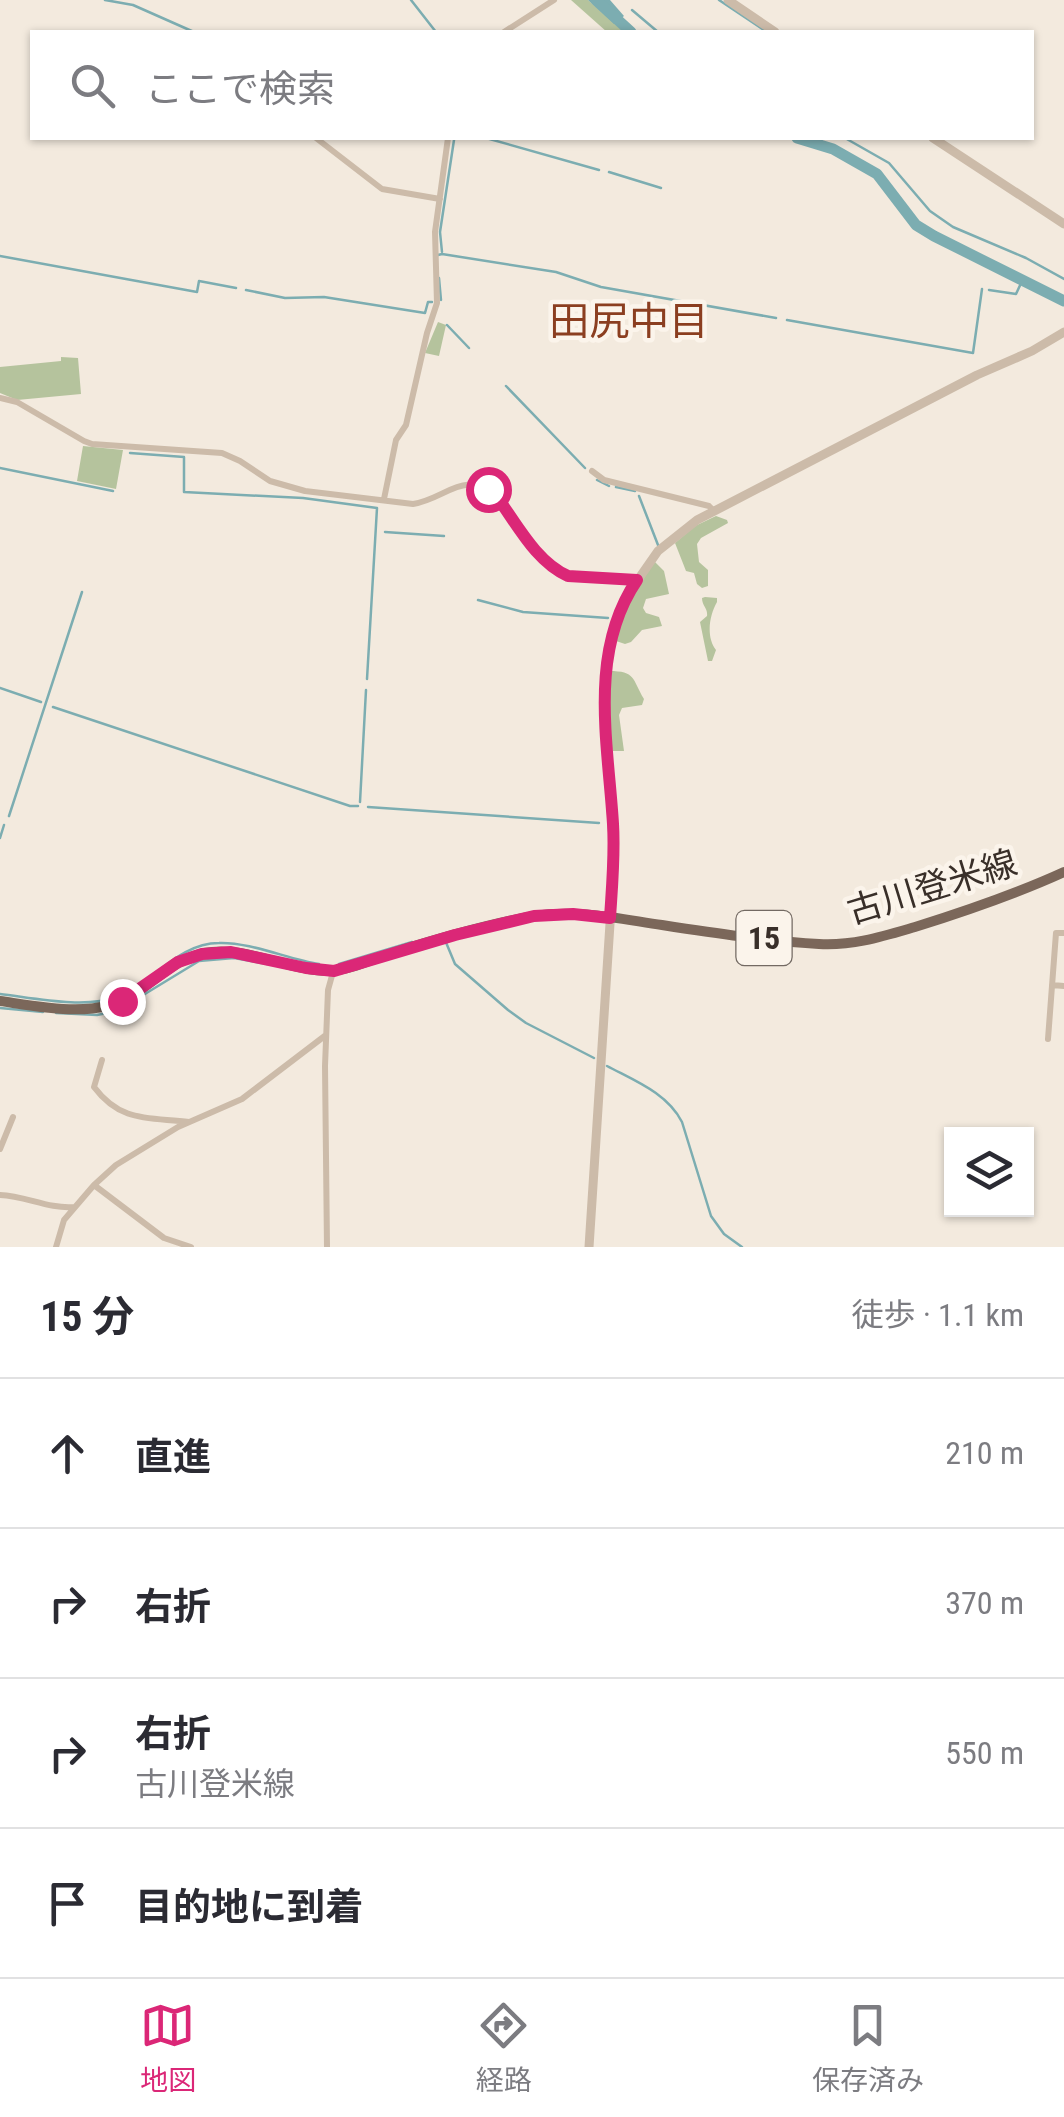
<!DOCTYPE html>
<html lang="ja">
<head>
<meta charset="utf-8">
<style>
  :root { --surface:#fff; --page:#f7f7f7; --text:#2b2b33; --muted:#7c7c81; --line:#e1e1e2; --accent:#db2777 }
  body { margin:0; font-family:"Roboto Condensed","Noto Sans JP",sans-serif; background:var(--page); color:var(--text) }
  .controls { position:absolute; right:30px; bottom:30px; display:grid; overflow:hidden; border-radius:0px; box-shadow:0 2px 8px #0004 }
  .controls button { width:90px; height:90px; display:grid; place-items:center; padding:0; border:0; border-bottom:2px solid var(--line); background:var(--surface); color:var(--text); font:50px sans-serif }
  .stop { position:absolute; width:30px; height:30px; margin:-22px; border:8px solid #db2777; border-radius:50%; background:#fff }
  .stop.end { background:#db2777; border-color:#fff; box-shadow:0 2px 10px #0008 }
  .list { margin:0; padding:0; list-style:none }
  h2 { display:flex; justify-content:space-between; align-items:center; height:130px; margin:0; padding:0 40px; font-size:42px }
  h2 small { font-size:32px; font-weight:400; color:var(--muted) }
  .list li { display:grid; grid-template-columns:65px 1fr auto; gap:30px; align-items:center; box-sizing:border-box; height:150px; padding:0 40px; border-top:2px solid var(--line) }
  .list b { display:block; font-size:38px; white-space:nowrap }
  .list p { margin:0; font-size:32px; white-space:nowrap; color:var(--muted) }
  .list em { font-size:32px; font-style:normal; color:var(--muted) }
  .icon { flex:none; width:55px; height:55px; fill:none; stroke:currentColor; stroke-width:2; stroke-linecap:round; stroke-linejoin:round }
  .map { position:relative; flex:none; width:1064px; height:1247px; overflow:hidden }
  .search { position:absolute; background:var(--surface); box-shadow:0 2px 8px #0004; left:30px; right:30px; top:30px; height:110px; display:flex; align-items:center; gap:25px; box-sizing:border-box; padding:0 35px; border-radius:0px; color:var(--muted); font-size:38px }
  .sheet { height:730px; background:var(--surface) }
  nav { display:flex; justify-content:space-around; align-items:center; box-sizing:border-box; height:140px; border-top:2px solid var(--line); background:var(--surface); font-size:28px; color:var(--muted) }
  nav a { display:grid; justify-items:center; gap:5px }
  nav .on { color:var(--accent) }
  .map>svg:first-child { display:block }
  .green { fill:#b5c39d }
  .water { fill:#7cadb1 }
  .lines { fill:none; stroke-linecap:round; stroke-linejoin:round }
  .stream { stroke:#7cadb1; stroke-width:2.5 }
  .river { stroke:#7cadb1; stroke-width:11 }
  .minor { stroke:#ccbba9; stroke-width:6 }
  .tertiary { stroke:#ccbba9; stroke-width:9 }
  .primary { stroke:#7b675a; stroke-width:10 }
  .route { stroke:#db2777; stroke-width:12 }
  .labels { text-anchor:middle; stroke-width:9; stroke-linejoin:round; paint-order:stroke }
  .shield { fill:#fbf4eb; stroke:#736a63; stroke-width:2.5 }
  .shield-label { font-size:32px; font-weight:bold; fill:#392f29 }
  .street-label { font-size:35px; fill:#392f29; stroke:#fbf4eb }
  .quarter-label { font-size:40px; fill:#8b3e20; stroke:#fbf4eb }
</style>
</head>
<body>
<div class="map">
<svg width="1064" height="1247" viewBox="0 0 1064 1247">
  <rect width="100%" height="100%" fill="#f3eade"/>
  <path class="green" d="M571,0h17l36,32h-17z
    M438,322l8,3 -7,31 -14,-3z
    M61,357l17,1 3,36 -64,6 -17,-7v-26l61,-6z
    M83,446l40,4 -7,39 -39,-8z
    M716,516l11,4 1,3 -27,15 -4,6 2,18 9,8v16l-6,2 -5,-4 -3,-11 -8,-2 -11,-28 20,-17z
    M654,561l10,10 5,23 -23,5 -3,9 3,5 13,4 3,9 -20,4 -11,12 -6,2 -9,-3 7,-28z
    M705,597l12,1v4c-8,14 -11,35 -1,48l-4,11h-4l-8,-39 7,-6c1,-8 -5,-10 -5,-18z
    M609,671c27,0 23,8 35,28l-2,6 -20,3 -3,7 5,36h-11l-3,-8z"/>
  <path class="water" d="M588,0h22l14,16 -10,8z"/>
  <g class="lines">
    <path class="stream" d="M105,0l28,5 61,27
      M411,0l25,32
      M719,0l48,32
      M632,10l26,22
      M486,138l113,32
      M845,138l44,25 41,48 23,16 73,31 38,21
      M609,172l52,16
      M442,252l-2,-20 14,-92
      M438,255l4,-1 114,18 45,15 175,31
      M0,256l197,36 2,-11 37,7
      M439,278l2,22
      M246,290l39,8 39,-1 101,16 3,-11h4
      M989,290l27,4 7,-15
      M787,320l186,33 9,-64
      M447,325l22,23
      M506,386l79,82
      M130,453l54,4v35l119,6 74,10 -10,171
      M0,468l113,23
      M597,480l12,6
      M616,487l19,4
      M639,496l19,49
      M385,532l59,4
      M478,600l45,12 85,6
      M0,688l41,14
      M53,707l297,99h8
      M360,802l6,-112
      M368,807l231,16
      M9,816l73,-224
      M0,838l4,-13
      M445,940l10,24 53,46 18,13 68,35
      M339,964l73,-22
      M0,994c34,4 84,15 117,3 36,-14 61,-54 102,-54 31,-1 69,16 100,21
      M0,1008l43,4
      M56,1013l41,2 20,-4 82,-50 35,-3 33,6
      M607,1066c28,15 60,27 75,56l29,94 13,18 18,13"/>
    <path class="river" d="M596,0l35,32
      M797,138l36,11 44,25 39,51 18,11 130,65"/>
    <path class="minor" d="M504,32l50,-32
      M316,138l66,51 58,10
      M0,398l17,4 67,39 8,3 130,9 18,8 30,20 35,10 108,13c33,-5 51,-36 84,-7 20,27 39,65 72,79l68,4
      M592,471l12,9 105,26 5,5
      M384,499l12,-59 10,-15 21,-92 10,-30 -2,-71 13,-94
      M1052,985l12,1
      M1048,1039l8,-106h8
      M102,1060l-8,27c27,36 55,30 95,35
      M0,1149l13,-32
      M94,1185l70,53 27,9
      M0,1195c26,1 48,14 74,12
      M56,1247l8,-27 30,-35 22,-20 62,-38 64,-28 84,-64
      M327,1247l-2,-181 3,-76 5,-18"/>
    <path class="tertiary" d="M728,0l47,32
      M933,138l131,86
      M589,1247l25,-385 -9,-161 2,-44 8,-33 13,-30 30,-43 39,-31 280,-145 55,-24 32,-19"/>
    <path class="primary" d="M0,1001c41,6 96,18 133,-6 23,-15 43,-36 71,-42 43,-8 83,18 126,18 21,-1 45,-13 65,-19 45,-14 93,-28 139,-36 43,-7 86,3 128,9 52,8 105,16 157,19 34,2 65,-8 96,-17 51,-16 101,-33 149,-55"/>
  </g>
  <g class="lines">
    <path class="route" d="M122,1001l56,-39 24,-8 29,-2 75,16 28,3 121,-36 79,-19 39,-2 37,4c2,-32 5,-63 3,-94 -5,-82 -25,-172 24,-244l-69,-4c-32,-14 -51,-52 -71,-79l-9,-8"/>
  </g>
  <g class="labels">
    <rect class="shield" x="736.5" y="911" width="55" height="54" rx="8"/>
    <g class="shield-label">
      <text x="764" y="949">15</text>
    </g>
    <g class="street-label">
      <text transform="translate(932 887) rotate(-17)" y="12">古川登米線</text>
    </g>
    <g class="quarter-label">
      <text x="629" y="335">田尻中目</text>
    </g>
  </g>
</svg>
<div class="controls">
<button><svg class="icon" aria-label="layers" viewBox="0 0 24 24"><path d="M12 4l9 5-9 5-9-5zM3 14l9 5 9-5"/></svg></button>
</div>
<div class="stop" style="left:488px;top:489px"></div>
<div class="stop end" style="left:122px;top:1001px"></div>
<div class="search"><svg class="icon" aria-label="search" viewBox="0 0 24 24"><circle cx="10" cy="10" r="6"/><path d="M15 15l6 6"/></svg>ここで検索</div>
</div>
<section class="sheet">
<h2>15 分<small>徒歩 · 1.1 km</small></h2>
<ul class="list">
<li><svg class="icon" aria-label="ahead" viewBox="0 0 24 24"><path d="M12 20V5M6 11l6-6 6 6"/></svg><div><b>直進</b></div><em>210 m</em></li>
<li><svg class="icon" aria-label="right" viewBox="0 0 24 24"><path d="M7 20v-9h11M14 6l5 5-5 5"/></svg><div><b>右折</b></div><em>370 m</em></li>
<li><svg class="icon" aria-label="right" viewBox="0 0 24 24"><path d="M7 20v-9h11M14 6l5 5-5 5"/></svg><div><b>右折</b><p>古川登米線</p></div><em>550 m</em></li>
<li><svg class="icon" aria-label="arrive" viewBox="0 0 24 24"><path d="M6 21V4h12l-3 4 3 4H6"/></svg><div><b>目的地に到着</b></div></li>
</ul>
</section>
<nav>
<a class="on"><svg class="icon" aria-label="map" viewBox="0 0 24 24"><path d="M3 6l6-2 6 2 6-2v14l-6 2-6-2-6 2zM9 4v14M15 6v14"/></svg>地図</a>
<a><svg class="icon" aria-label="directions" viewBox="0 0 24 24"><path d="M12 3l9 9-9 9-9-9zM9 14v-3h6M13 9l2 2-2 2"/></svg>経路</a>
<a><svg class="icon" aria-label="saved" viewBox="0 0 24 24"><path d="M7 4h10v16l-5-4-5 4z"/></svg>保存済み</a>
</nav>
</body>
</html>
